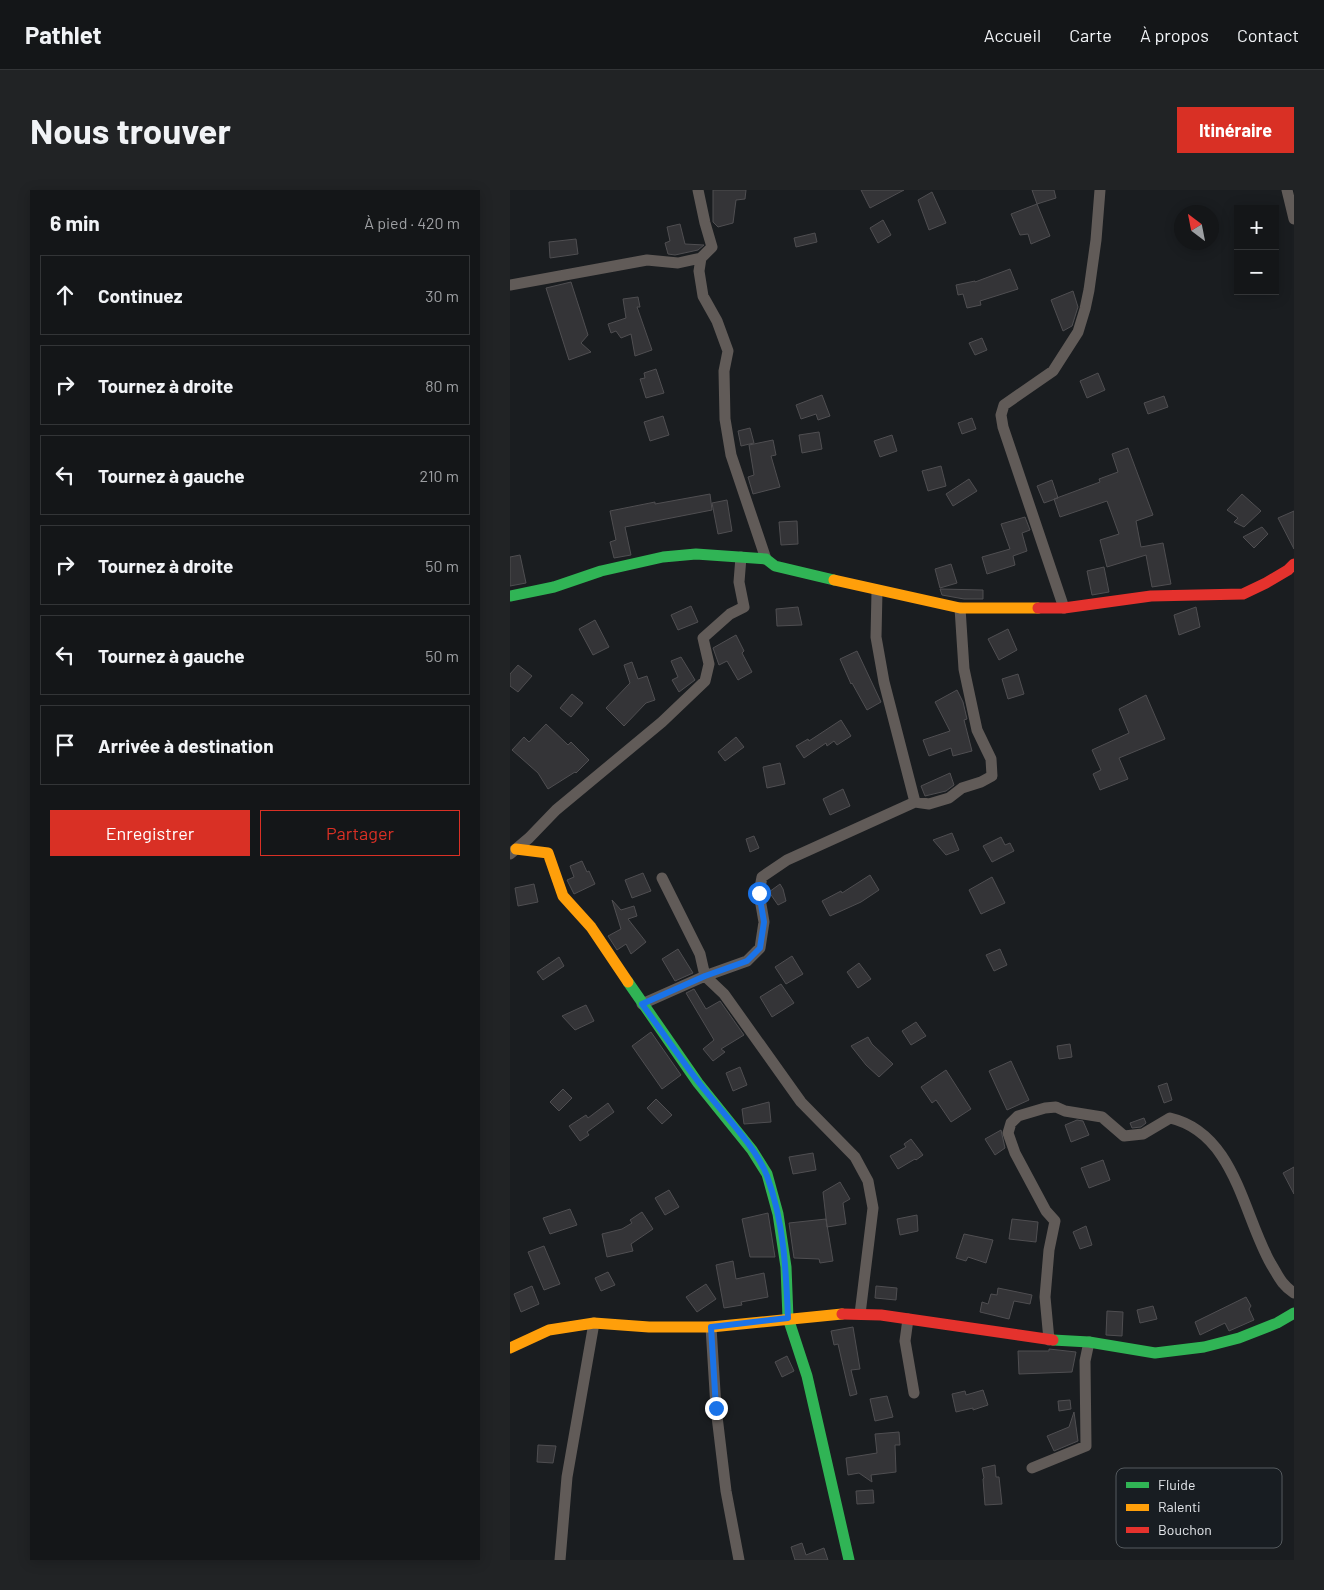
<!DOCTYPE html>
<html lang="fr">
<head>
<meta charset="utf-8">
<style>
  :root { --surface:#141618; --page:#212325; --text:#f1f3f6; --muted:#9d9fa2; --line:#333537; --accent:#d93025 }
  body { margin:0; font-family:Barlow,sans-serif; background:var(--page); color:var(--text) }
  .controls { position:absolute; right:15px; top:15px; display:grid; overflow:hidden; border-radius:0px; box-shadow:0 2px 12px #0003 }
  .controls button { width:45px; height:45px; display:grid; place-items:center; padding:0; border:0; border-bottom:1px solid var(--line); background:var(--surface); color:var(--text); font:25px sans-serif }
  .compass { position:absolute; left:664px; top:15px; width:45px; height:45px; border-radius:50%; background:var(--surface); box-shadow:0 2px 12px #0003; rotate:328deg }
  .stop { position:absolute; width:15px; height:15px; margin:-11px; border:4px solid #1a73e8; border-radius:50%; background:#fff }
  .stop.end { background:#1a73e8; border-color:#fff; box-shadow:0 1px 5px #0008 }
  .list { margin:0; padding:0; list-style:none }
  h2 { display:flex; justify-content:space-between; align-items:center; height:65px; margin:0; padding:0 20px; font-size:21px }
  h2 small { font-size:16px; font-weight:400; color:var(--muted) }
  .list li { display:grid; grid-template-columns:32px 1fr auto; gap:15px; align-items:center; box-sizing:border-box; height:80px; margin:0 10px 10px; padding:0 10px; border:1px solid var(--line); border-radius:0px }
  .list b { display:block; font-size:19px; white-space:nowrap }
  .list em { font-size:16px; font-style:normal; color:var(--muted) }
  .actions { display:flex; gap:10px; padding:15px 20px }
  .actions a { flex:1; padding:11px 0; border:1px solid var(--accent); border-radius:0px; text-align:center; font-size:18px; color:var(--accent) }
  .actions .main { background:var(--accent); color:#fff }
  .icon { flex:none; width:28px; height:28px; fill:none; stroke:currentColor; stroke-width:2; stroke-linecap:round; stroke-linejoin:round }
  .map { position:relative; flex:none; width:784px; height:1370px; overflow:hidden; border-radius:0px }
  header { display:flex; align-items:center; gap:30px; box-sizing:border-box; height:70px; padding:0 25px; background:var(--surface); border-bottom:1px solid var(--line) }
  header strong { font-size:24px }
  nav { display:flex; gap:28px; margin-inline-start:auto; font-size:18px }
  .intro { display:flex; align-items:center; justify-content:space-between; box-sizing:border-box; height:120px; padding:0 30px }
  h1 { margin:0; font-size:35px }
  .button { padding:12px 22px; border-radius:0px; background:var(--accent); color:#fff; font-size:18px; font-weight:700 }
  main { display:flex; gap:30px; padding:0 30px }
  aside { flex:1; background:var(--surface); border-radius:0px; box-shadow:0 2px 12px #0003 }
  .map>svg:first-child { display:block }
  .building { fill:#343437; stroke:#4f4e51 }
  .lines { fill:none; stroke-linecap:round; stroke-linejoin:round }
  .street { stroke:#615b58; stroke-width:11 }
  .fast { stroke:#30b455; stroke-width:11 }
  .slow { stroke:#ff9f0a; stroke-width:11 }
  .jam { stroke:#e5322d; stroke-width:11 }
  .route { stroke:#1a73e8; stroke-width:6 }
  .key { fill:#181d22; stroke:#555a5e; stroke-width:1 }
  .key-label { font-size:14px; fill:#e4e7eb }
</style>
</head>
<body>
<header>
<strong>Pathlet</strong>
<nav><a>Accueil</a><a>Carte</a><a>À propos</a><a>Contact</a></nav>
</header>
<div class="intro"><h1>Nous trouver</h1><a class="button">Itinéraire</a></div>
<main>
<aside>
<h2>6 min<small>À pied · 420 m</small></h2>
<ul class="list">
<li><svg class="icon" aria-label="ahead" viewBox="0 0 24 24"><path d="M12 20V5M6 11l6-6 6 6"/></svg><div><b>Continuez</b></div><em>30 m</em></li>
<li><svg class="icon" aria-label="right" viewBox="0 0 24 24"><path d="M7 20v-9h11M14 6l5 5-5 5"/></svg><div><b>Tournez à droite</b></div><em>80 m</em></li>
<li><svg class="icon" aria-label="left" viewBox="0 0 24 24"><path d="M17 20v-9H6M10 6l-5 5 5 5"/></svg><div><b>Tournez à gauche</b></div><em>210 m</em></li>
<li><svg class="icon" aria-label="right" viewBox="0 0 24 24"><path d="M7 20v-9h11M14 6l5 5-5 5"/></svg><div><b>Tournez à droite</b></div><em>50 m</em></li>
<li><svg class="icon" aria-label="left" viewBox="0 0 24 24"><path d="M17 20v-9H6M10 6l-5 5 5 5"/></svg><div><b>Tournez à gauche</b></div><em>50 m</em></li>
<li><svg class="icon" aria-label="arrive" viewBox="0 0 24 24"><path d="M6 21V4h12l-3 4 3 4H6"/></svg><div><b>Arrivée à destination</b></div></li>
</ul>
<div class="actions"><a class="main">Enregistrer</a><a>Partager</a></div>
</aside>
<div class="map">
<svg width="784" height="1370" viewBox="0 0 784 1370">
  <rect width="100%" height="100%" fill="#1a1d20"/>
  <path class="building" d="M203,0h33l-1,9 -9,1 -3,23 -15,4 -5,-5z
    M351,0h43l-34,18z
    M522,0h22l2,8 -19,6z
    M422,2l14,31 -17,7 -11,-30z
    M527,14l13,32 -19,8 -3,-10 -8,1 -9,-21z
    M373,30l8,15 -13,8 -8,-15z
    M170,34l5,20 19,1 -6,5 -23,5 -7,-1 -3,-11 5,-2 -3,-14z
    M305,43l2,9 -21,5 -2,-9z
    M66,49l2,15 -28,4 -1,-16z
    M500,79l8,20 -38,12 1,4 -14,3 -4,-14 -5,1 -2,-10 19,-4v1z
    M61,92l17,53 -7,8 10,9 -22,8 -23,-72z
    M563,101l5,16 -6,19 -9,5 -12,-31z
    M128,107l2,10h-3l15,43 -17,6 -4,-22 -10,4 -5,-7 -5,2 -3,-9 18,-6 -3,-19z
    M472,148l5,12 -12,5 -6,-12z
    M146,179l8,24 -18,5 -6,-19 5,-1 -1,-5z
    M588,183l7,17 -18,8 -7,-17z
    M312,205l8,21 -12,4 -2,-6 -15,5 -5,-14z
    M654,206l4,11 -20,7 -4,-11z
    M153,226l6,19 -19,6 -6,-19z
    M462,228l4,11 -14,5 -4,-11z
    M240,238l4,15 -13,3 -3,-15z
    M309,242l3,17 -20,4 -3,-18z
    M382,245l5,16 -17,6 -6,-16z
    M263,250l3,15 -5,1 9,31 -27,7 -5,-17 6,-2 -5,-30z
    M618,258l25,67 -17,6 5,26 22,-4 8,41 -19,3 -6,-32 -39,12 -7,-27 19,-6 -12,-33 -47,16 -6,-18 46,-17 -1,-3 19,-7 -6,-18z
    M431,276l5,20 -18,5 -6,-20z
    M459,289l8,12 -24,15 -7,-12z
    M542,290l6,18 -14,5 -7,-17z
    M200,304l2,16 -87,17 6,28 -17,3 -4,-16 6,-2 -6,-29 45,-9v2z
    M732,304l19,17 -17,16 -10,-5 4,-4 -11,-8z
    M217,310l5,31 -14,3 -6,-31z
    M784,321v38l-16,-31z
    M515,327l5,13 -8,3 5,18 -14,5 2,9 -28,9 -5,-17 28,-8 -9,-25z
    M287,331l1,23 -17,1 -2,-23z
    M752,337l6,7 -14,14 -11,-11z
    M10,365l6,28 -16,3v-29z
    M441,374l6,19 -17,5 -5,-19z
    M594,377l5,25 -17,3 -5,-24z
    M430,399l43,1v9h-19l-22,-4z
    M181,416l7,16 -20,8 -7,-15z
    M288,417l4,18 -25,1 -1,-17z
    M686,417l4,20 -21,8 -5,-20z
    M85,430l14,27 -16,8 -14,-26z
    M498,439l9,21 -18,10 -11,-21z
    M226,445l8,16 -2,2 10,19 -14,8 -11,-19 -8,4 -6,-17z
    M347,461l24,51 -14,8 -15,-27 -1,1 -11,-25z
    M171,467l14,23 -16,12 -7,-12 6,-3 -7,-16z
    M122,472l6,17 9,-3 8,24 -9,3 -22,23 -18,-18 24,-25 -6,-18z
    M8,475l14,11 -14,16 -8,-6v-12z
    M508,484l6,20 -16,5 -6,-20z
    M447,500l6,12 4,17 -3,1 8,31 -19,5 -2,-8 -22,8 -6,-16 27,-9 -15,-29z
    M62,504l11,9 -12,14 -11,-9z
    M636,505l19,44 -46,19 9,21 -28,11 -7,-16 8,-4 -9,-20 37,-17 -10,-24z
    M331,530l10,16 -14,9 -3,-4 -7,5 -1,-3 -22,15 -8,-12 12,-7 1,2z
    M36,534l22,21 3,-3 18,18 -13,13 -1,-1 -27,17 -10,-16 -26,-23 12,-13 5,5z
    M226,547l8,10 -19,14 -7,-9z
    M270,573l5,21 -18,4 -4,-21z
    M440,583l4,12 -8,6 -21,5 -4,-10z
    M333,599l7,17 -20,9 -7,-16z
    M442,643l7,17 -13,5 -13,-15z
    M244,646l5,12 -9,4 -4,-13z
    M491,647l4,8 5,-2 4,8 -22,11 -9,-16z
    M72,671l5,11 2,-1 6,13 -21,10 -7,-14 7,-3 -4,-11z
    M133,683l8,18 -19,7 -7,-18z
    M360,685l9,15 -18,12 -31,14 -8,-15 19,-10 1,2z
    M482,687l13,26 -24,11 -12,-24z
    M24,694l4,18 -20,4 -3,-18z
    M270,694l3,5 3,12 -8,4 -9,-13z
    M102,710l9,10 13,-4 3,10 -9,3 18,23 -15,12 -5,-10 -9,6 -9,-14 13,-7z
    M168,759l15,24 -18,8 -13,-22z
    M490,759l7,16 -13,6 -8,-16z
    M282,766l11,18 -17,10 -11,-17z
    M49,767l5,9 -21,14 -6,-8z
    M349,773l12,16 -13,9 -11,-16z
    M271,794l13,19 -22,14 -12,-20z
    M184,799l12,20 14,-8 24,34 -23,14 4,3 -12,9 -10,-12 11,-9 -28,-47z
    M76,815l8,16 -19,9 -13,-14z
    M406,832l10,14 -15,9 -9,-14z
    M141,842l30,43 -19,14 -30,-43z
    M358,847l4,7 21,20 -14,13 -13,-12 -15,-19z
    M560,854l2,13 -13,2 -2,-13z
    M501,871l18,39 -22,10 -18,-39z
    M230,877l7,18 -14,6 -7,-18z
    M436,880l25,39 -20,13 -15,-22 -4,3 -11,-16z
    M657,893l5,17 -8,3 -6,-17z
    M53,899l9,9 -13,13 -9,-9z
    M146,909l16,16 -10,9 -15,-16z
    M259,912l2,20 -27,2 -2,-15z
    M98,913l6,9 -27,20 2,3 -9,6 -11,-15 17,-11 2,3z
    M634,928l2,5 -5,4 -9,1 -2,-5z
    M567,930l6,1 6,14 -18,7 -6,-17z
    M491,940l4,18 -10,7 -10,-16z
    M401,949l12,16 -7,5 -1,-1 -17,10 -8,-13 16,-9 -2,-3z
    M303,963l3,17 -23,4 -4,-17z
    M593,970l7,20 -21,8 -8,-20z
    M784,977v27l-11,-21z
    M330,992l10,17 -7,4 3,21 -19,3 -4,-35z
    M159,1000l10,17 -14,8 -10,-17z
    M60,1019l7,16 -27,9 -7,-16z
    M132,1022l11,17 -22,15 2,7 -26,6 -5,-23 20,-5 10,-6 -2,-3z
    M258,1023l7,44h-25l-8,-38z
    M407,1025l1,16 -18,4 -3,-16z
    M316,1029l7,42 -13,2 -1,-4 -25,-1 -5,-35z
    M502,1029l26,3 -2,20 -27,-3z
    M576,1036l6,19 -12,4 -7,-17z
    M454,1044l29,6 -7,23 -18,-6 -2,4 -10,-3z
    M34,1056l16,38 -16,6 -16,-38z
    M223,1071l3,18 28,-6 4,24 -27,5 1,3 -18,3 -8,-43z
    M98,1082l7,13 -14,6 -6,-13z
    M196,1094l10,15 -19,13 -11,-15z
    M22,1096l7,18 -18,8 -7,-18z
    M366,1096l21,2 -1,12 -21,-2z
    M488,1098l34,7 -2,9 -16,-3 -5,18 -29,-7 2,-10 6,2 3,-10 6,1z
    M736,1107l5,9 -2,3 5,11 -25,11 -4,-8 -25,12 -5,-13z
    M643,1116l4,13 -17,4 -3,-13z
    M597,1121l16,1 -1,24 -16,-1z
    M343,1137l7,42 -9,1 6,24 -7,2 -12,-52 -4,1 -3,-14z
    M539,1159l27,3 -4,20 -53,2 -1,-23h31z
    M277,1166l7,15 -12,6 -7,-15z
    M473,1200l5,15 -15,5v-2l-17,4 -4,-18 13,-3 1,4z
    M377,1206l6,21 -18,4 -5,-22z
    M560,1210l1,9 -12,2 -1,-10z
    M564,1222l4,29 -24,10 -7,-15 22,-9z
    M389,1242l1,13h-5l1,27 -25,3 1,7 -13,-9 -11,2 -2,-17 31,-5 -2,-19z
    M28,1255l18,1 -3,17 -16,-1z
    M485,1275l1,12h3l3,27 -17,1 -2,-26 1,-1 -2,-10z
    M363,1300l1,13 -17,1 -1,-13z
    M292,1353l4,12 18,-7 4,12h-33l-4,-13z"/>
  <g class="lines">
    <path class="street" d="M777,0l7,29
      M191,68l-2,13 4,25 14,25 11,30 -4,20 1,48 6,36 35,104
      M0,95l137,-25 31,3 23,-5 11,-11 -7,-24 -7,-33
      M367,401l-1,46 8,45 31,120
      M554,418l-61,-181 -2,-12 3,-10 49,-34 25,-39 7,-23 4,-19 7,-50 4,-50
      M0,664l19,-16 27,-28 106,-88 43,-41 4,-17 -6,-26 27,-24 14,-7 -5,-25 2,-25
      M152,688l38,76 5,22 19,18 77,108 54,55 13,24 5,27 -13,106
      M132,814l63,-28 42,-15 13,-13 4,-26 -5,-29 3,-16 25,-17 128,-58 14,2 20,-6 13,-10 19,-6 11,-6 -1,-17 -14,-29 -13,-61 -4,-61
      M398,1129l-3,22 9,52
      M201,1137l5,81 10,83 13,69
      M539,1150l-4,-43 4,-47 6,-29 -9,-10 -31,-58 -7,-20 3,-10 7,-7 27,-8 11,-1 9,4 37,6 22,19 19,-2 27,-16c65,15 73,97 101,146 8,13 10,20 23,29
      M522,1278l54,-22 -1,-85 4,-19
      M50,1370l7,-83 27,-154"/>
    <path class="fast" d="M0,406l44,-9 47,-16 62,-14 33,-3 70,5 9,7 59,14
      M118,792l70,101 54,67 15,24 11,40 8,53 2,51 19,58 42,184
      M543,1150l36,2 66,11 49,-6 35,-9 38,-15 17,-10"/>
    <path class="slow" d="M324,390l126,28h78
      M6,659l32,4 15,43 28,31 37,55
      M0,1158l39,-18 45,-7 55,4h62l131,-13"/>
    <path class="jam" d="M528,418h26l87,-12 92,-2 23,-11 22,-13 6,-6
      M332,1124l39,1 172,25"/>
  </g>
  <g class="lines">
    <path class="route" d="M206,1218l-5,-81 77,-9c-2,-48 -4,-96 -21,-142 -10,-28 -48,-67 -67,-92 -20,-26 -39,-54 -58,-80l63,-28 42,-15 13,-13 4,-26 -5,-29"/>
  </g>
  <rect x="606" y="1278" width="166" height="80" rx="8" class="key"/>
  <rect x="616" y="1292" width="23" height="6" fill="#30b455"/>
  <rect x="616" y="1314" width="23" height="7" fill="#ff9f0a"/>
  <rect x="616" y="1337" width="23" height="6" fill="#e5322d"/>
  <g class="key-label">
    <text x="648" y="1300">Fluide</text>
    <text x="648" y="1322">Ralenti</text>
    <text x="648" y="1345">Bouchon</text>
  </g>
</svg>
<div class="controls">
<button>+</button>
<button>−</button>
</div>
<svg class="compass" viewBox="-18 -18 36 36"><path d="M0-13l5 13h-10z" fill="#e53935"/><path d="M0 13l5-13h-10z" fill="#9d9fa2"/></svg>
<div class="stop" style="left:249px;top:703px"></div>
<div class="stop end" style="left:206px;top:1218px"></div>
</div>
</main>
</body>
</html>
